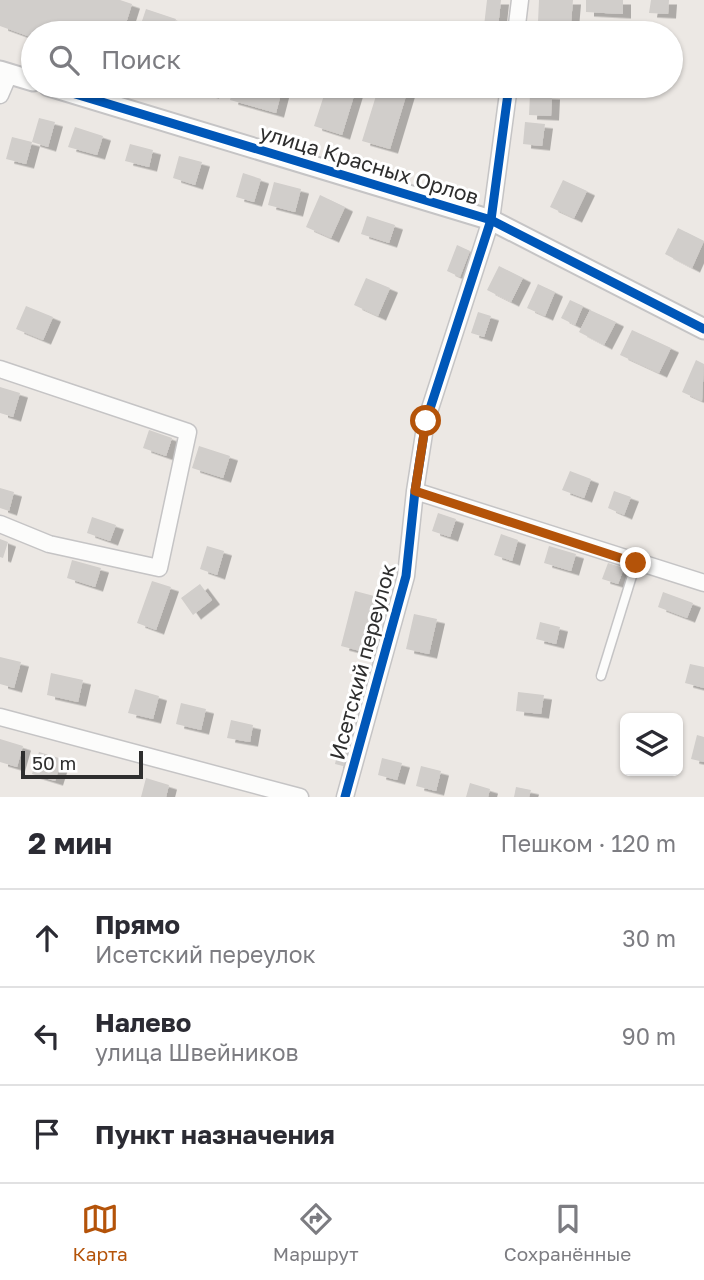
<!DOCTYPE html>
<html lang="ru">
<head>
<meta charset="utf-8">
<style>
  :root { --surface:#fff; --page:#f7f7f7; --text:#2b2b33; --muted:#7c7c81; --line:#e1e1e2; --accent:#b45309 }
  body { margin:0; font-family:"Golos Text",sans-serif; background:var(--page); color:var(--text) }
  .controls { position:absolute; right:21px; bottom:21px; display:grid; overflow:hidden; border-radius:10px; box-shadow:0 2px 5px #0004 }
  .controls button { width:63px; height:63px; display:grid; place-items:center; padding:0; border:0; border-bottom:2px solid var(--line); background:var(--surface); color:var(--text); font:35px sans-serif }
  .scale { position:absolute; left:21px; bottom:18px; width:122px; box-sizing:border-box; padding-left:7px; border:4px solid #2e2e2e; border-top:0; font-size:19px; line-height:24px; white-space:nowrap; color:#2e2e2e; -webkit-text-stroke:5px #fff; paint-order:stroke }
  .stop { position:absolute; width:21px; height:21px; margin:-16px; border:5px solid #b45309; border-radius:50%; background:#fff }
  .stop.end { background:#b45309; border-color:#fff; box-shadow:0 2px 7px #0008 }
  .list { margin:0; padding:0; list-style:none }
  h2 { display:flex; justify-content:space-between; align-items:center; height:91px; margin:0; padding:0 28px; font-size:30px }
  h2 small { font-size:23px; font-weight:400; color:var(--muted) }
  .list li { display:grid; grid-template-columns:46px 1fr auto; gap:21px; align-items:center; box-sizing:border-box; height:98px; padding:0 28px; border-top:2px solid var(--line) }
  .list b { display:block; font-size:26px; white-space:nowrap }
  .list p { margin:0; font-size:23px; white-space:nowrap; color:var(--muted) }
  .list em { font-size:23px; font-style:normal; color:var(--muted) }
  .icon { flex:none; width:38px; height:38px; fill:none; stroke:currentColor; stroke-width:2; stroke-linecap:round; stroke-linejoin:round }
  .map { position:relative; flex:none; width:704px; height:797px; overflow:hidden }
  .search { position:absolute; background:var(--surface); box-shadow:0 2px 5px #0004; left:21px; right:21px; top:21px; height:77px; display:flex; align-items:center; gap:18px; box-sizing:border-box; padding:0 24px; border-radius:38px; color:var(--muted); font-size:26px }
  .sheet { height:385px; background:var(--surface) }
  nav { display:flex; justify-content:space-around; align-items:center; box-sizing:border-box; height:98px; border-top:2px solid var(--line); background:var(--surface); font-size:19px; color:var(--muted) }
  nav a { display:grid; justify-items:center; gap:4px }
  nav .on { color:var(--accent) }
  .map>svg:first-child { display:block }
  .building { fill:#d1cecb; filter:url(#shadow) }
  .lines { fill:none; stroke-linecap:round; stroke-linejoin:round }
  .service-casing { stroke:#c5c4c5; stroke-width:11 }
  .minor-casing { stroke:#c5c4c5; stroke-width:19 }
  .tertiary-casing { stroke:#c5c4c5; stroke-width:23 }
  .service { stroke:#fcfcfb; stroke-width:8 }
  .minor { stroke:#fcfcfb; stroke-width:16 }
  .tertiary { stroke:#fcfcfb; stroke-width:19 }
  .cycleway-casing { stroke:#fff; stroke-width:13 }
  .cycleway { stroke:#0057b8; stroke-width:9 }
  .route { stroke:#b45309; stroke-width:9 }
  .labels { text-anchor:middle; stroke-width:6; stroke-linejoin:round; paint-order:stroke }
  .street-label { font-size:21px; fill:#2e2e2e; stroke:#fff }
</style>
</head>
<body>
<div class="map">
<svg width="704" height="797" viewBox="0 0 704 797">
  <defs>
    <filter id="shadow"><feDropShadow dx="8" dy="4.5" stdDeviation="0" flood-color="#0004"/></filter>
  </defs>
  <rect width="100%" height="100%" fill="#ece8e4"/>
  <path class="building" d="M0,0h120l12,4 -9,29h-90v5l-33,-12z
    M487,0h14l-3,27 -14,-1z
    M539,0h34l-2,23 -33,-1z
    M586,0h37v14l-37,-2z
    M651,0h18l-1,14 -19,-1z
    M146,9l30,10 -5,14h-33z
    M187,86h26l-2,8z
    M234,86h49l-7,27 -46,-13z
    M327,86h30l-15,49 -28,-9z
    M379,86h30l-19,63 -28,-8z
    M530,94l22,1 -1,21 -22,-1z
    M39,118l16,4 -7,25 -16,-5z
    M525,122l20,2 -3,22 -19,-2z
    M75,127l28,9 -6,19 -29,-8z
    M12,137l20,5 -6,22 -20,-5z
    M130,144l23,6 -4,17 -24,-6z
    M179,156l23,6 -7,23 -22,-7z
    M243,173l18,6 -7,23 -18,-5z
    M563,180l24,11 -13,27 -24,-11z
    M274,182l27,7 -6,23 -27,-7z
    M320,195l25,12 -14,31 -25,-11z
    M367,216l28,9 -6,18 -28,-9z
    M678,228l26,13 -12,27 -27,-14z
    M457,245l13,6 -10,26 -13,-6z
    M499,266l24,12 -12,24 -24,-12z
    M366,278l24,10 -12,28 -24,-11z
    M538,284l17,8 -10,24 -18,-8z
    M570,300l13,6 -8,19 -14,-7z
    M26,306l27,11 -10,23 -27,-11z
    M590,310l26,12 -12,23 -25,-13z
    M478,312l13,4 -7,21 -13,-4z
    M632,330l39,18 -12,25 -39,-18z
    M696,360l8,4 -2,37 -20,-9z
    M0,387l20,6 -7,24 -13,-4z
    M149,430l23,8 -6,18 -23,-8z
    M199,446l31,10 -7,22 -31,-10z
    M570,471l21,8 -7,19 -22,-8z
    M0,488l14,4 -5,19 -9,-3z
    M614,491l17,6 -7,18 -16,-7z
    M438,513l18,6 -6,18 -18,-6z
    M92,517l24,8 -6,16 -23,-8z
    M501,534l17,6 -6,21 -18,-6z
    M0,539l8,3 -5,16 -3,-1z
    M207,546l17,5 -7,24 -17,-6z
    M549,546l27,8 -5,17 -27,-8z
    M72,560l29,8 -6,19 -28,-9z
    M608,563l16,5 -6,16 -16,-5z
    M152,581l19,6 -15,43 -19,-7z
    M200,584l12,16 -19,15 -12,-17z
    M355,591l23,6 -14,55 -23,-6z
    M663,592l30,11 -6,15 -29,-11z
    M414,614l23,5 -8,35 -23,-5z
    M540,622l20,5 -4,17 -20,-5z
    M0,657l21,5 -7,26 -14,-4z
    M690,664l14,3v21l-19,-5z
    M51,673l32,7 -5,22 -31,-7z
    M135,689l24,7 -6,23 -25,-6z
    M518,692l26,3 -3,19 -25,-3z
    M181,703l25,6 -5,21 -25,-6z
    M231,720l22,5 -3,17 -23,-4z
    M697,735l7,2v25l-13,-3z
    M0,739l23,7 -6,21 -17,-5z
    M340,743l16,4 -5,21 -16,-4z
    M39,752l23,7 -7,22 -23,-7z
    M382,758l20,5 -5,17 -19,-5z
    M421,766l20,5 -5,20 -20,-5z
    M146,778l23,7 -3,12h-25z
    M470,783l20,6 -2,8h-22z
    M516,787l15,3 -2,7h-15z"/>
  <g class="lines">
    <g class="service-casing">
      <path id="service" d="M601,676l35,-113"/>
    </g>
    <g class="minor-casing">
      <path id="minor" d="M516,33l4,-33
        M0,95l9,-21
        M0,369l188,63 -29,136 -110,-24 -49,-20
        M415,491l289,92
        M0,717l300,80
        M345,797l61,-221 9,-85 11,-70 65,-201 18,-134"/>
    </g>
    <g class="tertiary-casing">
      <path id="tertiary" d="M0,71l33,10
        M49,86l442,134 213,109"/>
    </g>
    <use href="#service" class="service"/>
    <use href="#minor" class="minor"/>
    <use href="#tertiary" class="tertiary"/>
    <g class="cycleway-casing">
      <path id="cycleway" d="M49,86l442,134 213,109
        M345,797l61,-221 9,-85 11,-70 65,-201 18,-134"/>
    </g>
    <use href="#cycleway" class="cycleway"/>
  </g>
  <g class="lines">
    <path class="route" d="M426,421l-11,70 221,72"/>
  </g>
  <g class="labels">
    <g class="street-label">
      <text transform="translate(369 165) rotate(17)" y="7">улица Красных Орлов</text>
      <text transform="translate(363 662) rotate(-75)" y="7">Исетский переулок</text>
    </g>
  </g>
</svg>
<div class="controls">
<button><svg class="icon" aria-label="layers" viewBox="0 0 24 24"><path d="M12 4l9 5-9 5-9-5zM3 14l9 5 9-5"/></svg></button>
</div>
<div class="scale">50 m</div>
<div class="stop" style="left:426px;top:421px"></div>
<div class="stop end" style="left:636px;top:563px"></div>
<div class="search"><svg class="icon" aria-label="search" viewBox="0 0 24 24"><circle cx="10" cy="10" r="6"/><path d="M15 15l6 6"/></svg>Поиск</div>
</div>
<section class="sheet">
<h2>2 мин<small>Пешком · 120 m</small></h2>
<ul class="list">
<li><svg class="icon" aria-label="ahead" viewBox="0 0 24 24"><path d="M12 20V5M6 11l6-6 6 6"/></svg><div><b>Прямо</b><p>Исетский переулок</p></div><em>30 m</em></li>
<li><svg class="icon" aria-label="left" viewBox="0 0 24 24"><path d="M17 20v-9H6M10 6l-5 5 5 5"/></svg><div><b>Налево</b><p>улица Швейников</p></div><em>90 m</em></li>
<li><svg class="icon" aria-label="arrive" viewBox="0 0 24 24"><path d="M6 21V4h12l-3 4 3 4H6"/></svg><div><b>Пункт назначения</b></div></li>
</ul>
</section>
<nav>
<a class="on"><svg class="icon" aria-label="map" viewBox="0 0 24 24"><path d="M3 6l6-2 6 2 6-2v14l-6 2-6-2-6 2zM9 4v14M15 6v14"/></svg>Карта</a>
<a><svg class="icon" aria-label="directions" viewBox="0 0 24 24"><path d="M12 3l9 9-9 9-9-9zM9 14v-3h6M13 9l2 2-2 2"/></svg>Маршрут</a>
<a><svg class="icon" aria-label="saved" viewBox="0 0 24 24"><path d="M7 4h10v16l-5-4-5 4z"/></svg>Сохранённые</a>
</nav>
</body>
</html>
